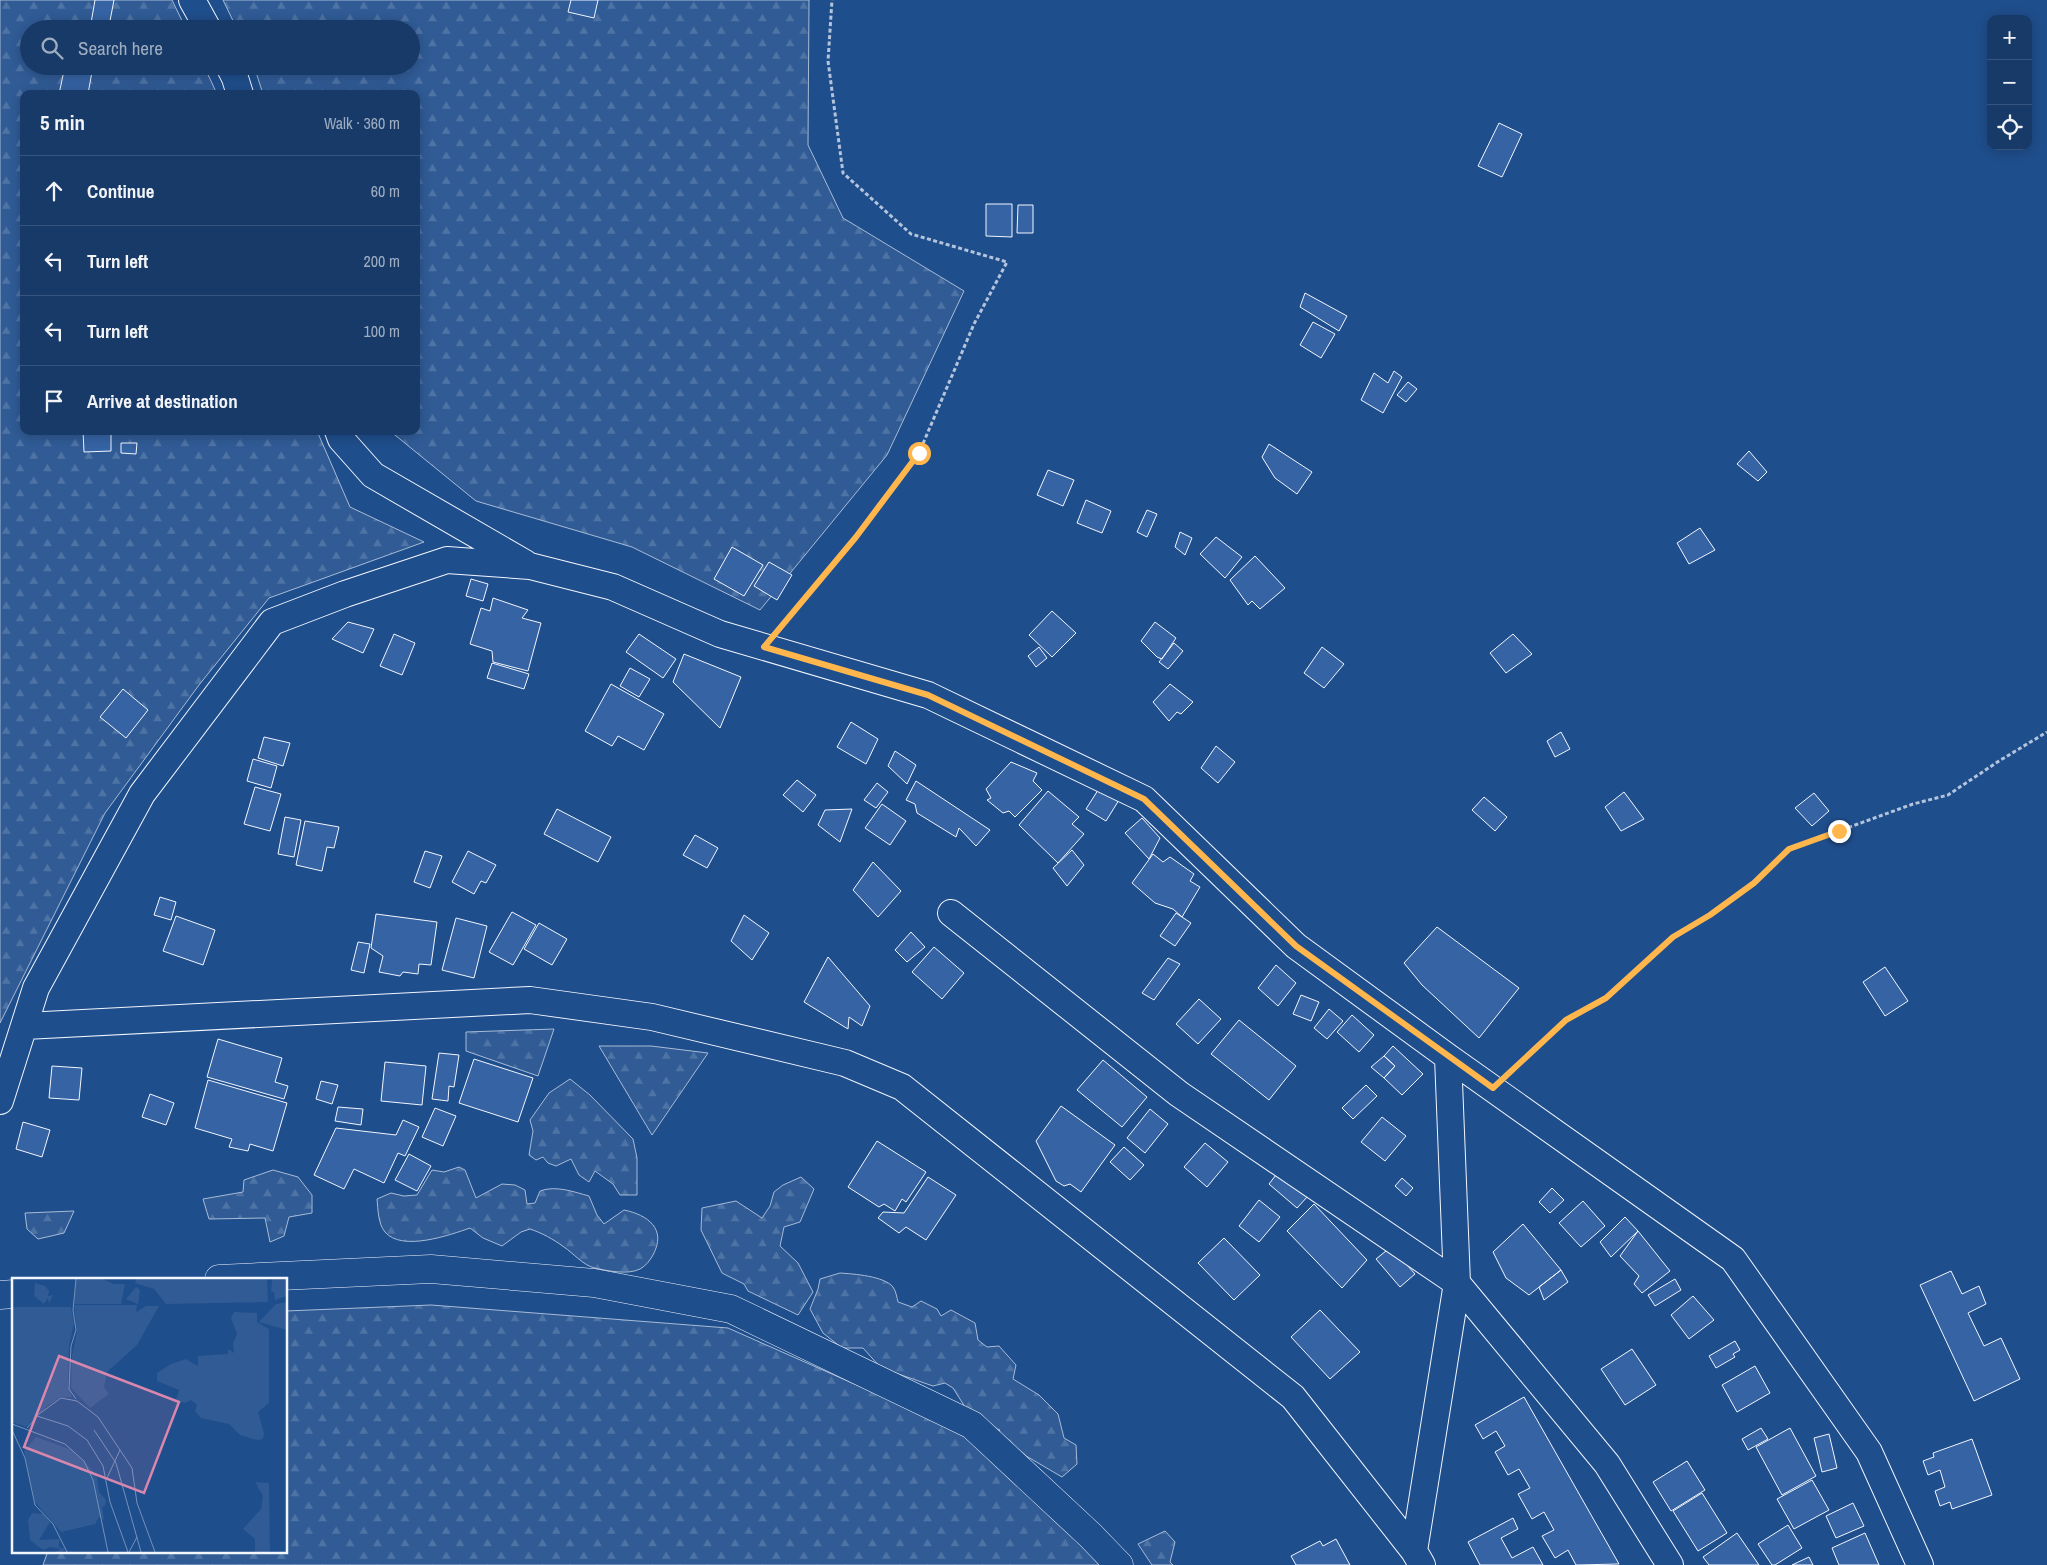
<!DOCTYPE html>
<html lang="en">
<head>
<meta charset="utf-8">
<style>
  :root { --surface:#173a69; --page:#20416f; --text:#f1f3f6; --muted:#9eadc0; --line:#36547d }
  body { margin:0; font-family:"Archivo Narrow",sans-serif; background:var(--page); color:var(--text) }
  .controls { position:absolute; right:15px; top:15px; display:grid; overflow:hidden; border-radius:10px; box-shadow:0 2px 12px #0003 }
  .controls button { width:45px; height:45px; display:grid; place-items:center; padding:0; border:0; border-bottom:1px solid var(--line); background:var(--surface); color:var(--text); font:25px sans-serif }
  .stop { position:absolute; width:15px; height:15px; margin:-11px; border:4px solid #ffb74d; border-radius:50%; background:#fff }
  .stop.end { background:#ffb74d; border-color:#fff; box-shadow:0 1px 5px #0008 }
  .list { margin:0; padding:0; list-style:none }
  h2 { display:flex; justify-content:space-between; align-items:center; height:65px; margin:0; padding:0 20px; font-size:21px }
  h2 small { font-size:16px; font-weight:400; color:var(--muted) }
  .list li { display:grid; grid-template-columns:32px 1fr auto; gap:15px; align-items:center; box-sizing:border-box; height:70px; padding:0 20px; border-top:1px solid var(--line) }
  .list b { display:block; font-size:19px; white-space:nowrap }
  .list em { font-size:16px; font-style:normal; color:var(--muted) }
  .icon { flex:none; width:28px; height:28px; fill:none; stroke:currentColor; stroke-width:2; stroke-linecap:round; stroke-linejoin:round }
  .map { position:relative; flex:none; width:2047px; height:1565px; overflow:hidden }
  .search { position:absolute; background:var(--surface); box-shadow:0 2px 12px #0003; left:20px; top:20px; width:400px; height:55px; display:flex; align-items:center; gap:12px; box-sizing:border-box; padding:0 18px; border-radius:28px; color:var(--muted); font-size:19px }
  .panel { position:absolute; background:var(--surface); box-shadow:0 2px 12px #0003; left:20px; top:90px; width:400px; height:345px; border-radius:10px }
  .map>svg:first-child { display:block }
  .forest { fill:url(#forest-firs); stroke:#a8bbd7 }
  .building { fill:#3563a3; stroke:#f2f6ff }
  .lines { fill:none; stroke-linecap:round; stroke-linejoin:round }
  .minor-casing { stroke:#f2f6ff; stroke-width:28 }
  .trunk-casing { stroke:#f2f6ff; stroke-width:29 }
  .path { stroke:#b3c4dc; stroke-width:3; stroke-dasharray:4 2.5; stroke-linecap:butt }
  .minor { stroke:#1f4e8c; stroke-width:26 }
  .trunk { stroke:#1f4e8c; stroke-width:28 }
  .route { stroke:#ffb74d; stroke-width:6 }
  .inset-road { fill:none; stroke:#7391ba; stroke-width:1 }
  .view { fill:#da87ad; fill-opacity:0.15; stroke:#da87ad; stroke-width:2.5 }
  .inset-edge { fill:none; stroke:#f2f6ff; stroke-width:2.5 }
</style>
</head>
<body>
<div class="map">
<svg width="2047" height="1565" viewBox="0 0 2047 1565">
  <defs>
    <pattern id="forest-firs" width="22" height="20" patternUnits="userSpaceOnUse" patternTransform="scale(1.25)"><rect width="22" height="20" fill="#305b95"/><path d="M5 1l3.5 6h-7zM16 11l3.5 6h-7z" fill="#4e73a5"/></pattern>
  </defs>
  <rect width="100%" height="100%" fill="#1f4e8c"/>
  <path class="forest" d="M0,0h172l14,29h-157v37h175l13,28h-193v337h293l33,76 74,35 -155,56 -70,87 -94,128 -105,210z
    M223,0h586l-1,145 35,73 121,73 -77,164 -127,155 -128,-63 -156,-46 -86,-70h26v-337h-153l-9,-28h157v-37h-174z
    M554,1029l-16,47 -72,-25v-19z
    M599,1046h52l57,7 -56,82z
    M570,1079l20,16 43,44 4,19v37h-17l-7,-11 -18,-13 -6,11 -10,-7 -8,-16 -15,7 -8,-3 -5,-6 -7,3 -7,-5 4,-24 -3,-11 19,-27z
    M459,1167l6,3 11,28 26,-14 13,1 10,5 2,14 8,-1 5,-12c16,-6 34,1 49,5l8,19 7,9 20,-14c24,5 43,19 29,45 -3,5 -7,11 -13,14 -12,6 -32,2 -45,-1 -11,-2 -22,-15 -31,-21 -11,-8 -22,-14 -34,-18l-9,3 -19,14 -19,-8 -13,-10c-20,7 -68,24 -85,4 -7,-8 -7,-23 -8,-33l14,-6 13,3 13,-1 15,-25 12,2z
    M273,1170l25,7 14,18v18l-23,4 -5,19 -14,6 -5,-24 -56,1 -6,-20 40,-7 1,-12z
    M801,1177l13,12 -14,33 -16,5 -4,19 18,17 15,29 -15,23 -50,-24 -4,-7 -22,-11 -21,-43 1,-22 34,-7 26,17 8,-12 4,-14 9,-7z
    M74,1211l-10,22 -26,6 -11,-10 -2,-16z
    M840,1273c14,1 44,3 53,14 3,4 4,11 5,15l14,5 9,-6 16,8 4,7 10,-6 24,13 3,17 9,7 12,-1 17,19 -3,14 26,16 19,19 6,24 12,7 1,19 -15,13 -58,-34 -5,-14 -10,3 -17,-14 -19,-30 -8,-5 -12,3 -52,-18 -18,-20h-21l-19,-15 -13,-24 8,-20 2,-10z
    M431,1305l297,23 246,109 129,128h-1060l5,-14h238v-240z
    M1165,1531l10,11 -5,20 3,3h-21l-14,-21z"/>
  <path class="building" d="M95,0h19l-5,26 -18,-3z
    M571,0h27l-4,18 -26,-6z
    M65,66h28l-5,28h-29z
    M1499,123l23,11 -20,43 -24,-11z
    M986,204h26v33l-26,-1z
    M1018,205h15v28h-16z
    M1305,293l42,23 -8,15 -39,-24z
    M1313,322l22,12 -14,24 -21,-13z
    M1394,371l8,6 -19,36 -22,-13 13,-27 14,10z
    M1408,382l9,7 -11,13 -9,-7z
    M83,431h28v20l-27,1z
    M121,443h16l-1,11 -15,-1z
    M1269,444l43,28 -15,22 -22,-16 -13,-21z
    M1749,451l18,21 -9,9 -21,-17z
    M1048,470l26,10 -11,26 -26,-11z
    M1086,500l25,11 -9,22 -25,-10z
    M1147,510l10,4 -10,23 -10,-5z
    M1700,528l15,22 -26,14 -12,-21z
    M1180,532l12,6 -7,17 -10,-8z
    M1216,537l26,20 -17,21 -25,-24z
    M732,547l31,18 -19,31 -30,-17z
    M1255,556l30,32 -25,21 -8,-8 -4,4 -18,-25z
    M769,562l23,13 -15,25 -23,-14z
    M471,579l17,5 -5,17 -17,-5z
    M493,598l35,12 -6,8 19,5 -13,48 -35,-9 -1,-11 -22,-7 11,-36 9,3z
    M1052,611l24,22 -24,24 -23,-22z
    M348,622l26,7 -11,24 -31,-14z
    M1155,622l21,16 -14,21 -5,-2 -16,-16z
    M394,634l21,9 -13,32 -22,-9z
    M639,634l37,25 -13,19 -37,-26z
    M1513,634l19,20 -26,19 -16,-20z
    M1174,643l9,8 -15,18 -9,-7z
    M1039,647l8,11 -11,9 -8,-11z
    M1322,647l22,17 -20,24 -20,-15z
    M684,654l57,23 -21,51 -47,-46z
    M492,663l37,11 -5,15 -37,-11z
    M630,668l20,11 -11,18 -19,-11z
    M611,684l53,30 -20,36 -26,-14 -6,10 -27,-15z
    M1170,684l23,18 -12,12 -4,-2 -8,9 -16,-19z
    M123,689l25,21 -22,28 -26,-21z
    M851,722l27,17 -12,25 -29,-17z
    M1561,732l9,17 -15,8 -8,-16z
    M264,737l26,6 -7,23 -25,-8z
    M1216,746l19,16 -17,21 -17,-15z
    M895,751l21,14 -9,19 -19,-18z
    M253,759l24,7 -6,22 -24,-7z
    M1011,762l26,11 -4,8 9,9 -27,27 -6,-6 -6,2 -16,-13 4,-2 -5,-9z
    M797,780l19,15 -13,17 -20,-17z
    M916,781l74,49 -14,16 -17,-18 -3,9 -39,-24 -2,-9 -9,-4z
    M877,783l11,9 -12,16 -12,-8z
    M255,787l26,7 -11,37 -26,-7z
    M1100,787l19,13 -13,21 -20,-12z
    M1048,791l31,26 -7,7 12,10 -26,29 -39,-38z
    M1624,792l20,27 -23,12 -16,-24z
    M1814,793l15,18 -17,15 -17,-18z
    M1484,797l23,20 -12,14 -23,-21z
    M882,804l24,17 -16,24 -25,-17z
    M557,809l54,28 -13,25 -54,-28z
    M852,809l-12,33 -22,-17 7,-15z
    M285,817l16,3 -7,37 -16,-3z
    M1142,818l18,20 -11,21 -24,-26z
    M305,821l34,6 -5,21 -7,-1 -5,24 -26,-6z
    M695,835l23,13 -11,20 -24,-13z
    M1072,850l12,15 -17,21 -14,-18z
    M425,851l17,5 -12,32 -16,-6z
    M468,851l28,14 -10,18 -5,-2 -7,13 -22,-12z
    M1153,854l10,8 7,-5 24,17 -4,7 10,6 -18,30 -9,-8 -18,-6 -23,-20z
    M873,862l28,29 -23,26 -25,-27z
    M160,897l16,5 -5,18 -17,-5z
    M512,912l24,13 -23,40 -24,-13z
    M1176,913l15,10 -16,23 -15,-10z
    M376,914l61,8 -6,43 -12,-1 -1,10 -15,-2 -3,4 -21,-4 4,-16 -12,-8z
    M744,915l25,18 -17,27 -21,-19z
    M176,916l39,14 -12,35 -40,-14z
    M456,918l31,8 -13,52 -32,-8z
    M539,923l28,16 -15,26 -28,-16z
    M1437,927l82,61 -40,50 -57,-53 -18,-22z
    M911,932l14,15 -18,15 -12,-12z
    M358,942l12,2 -6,29 -13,-3z
    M934,947l30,26 -22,26 -30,-27z
    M828,957l42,49 -8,20 -13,-9 -1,12 -44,-27z
    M1168,958l12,6 -26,36 -12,-7z
    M1276,965l20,18 -18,23 -20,-18z
    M1885,967l23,34 -23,15 -22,-34z
    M1301,995l18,7 -8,19 -18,-7z
    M1199,999l22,20 -23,25 -22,-20z
    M1329,1009l14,12 -16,18 -13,-11z
    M1352,1015l22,20 -15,17 -22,-20z
    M1239,1020l57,46 -27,34 -58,-46z
    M218,1039l64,19 -7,24 13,4 -4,13 -77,-22z
    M1393,1046l30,28 -21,21 -18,-17 11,-12 -11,-10z
    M439,1053l20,2 -5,32 -5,-1 -1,15 -16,-2z
    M1384,1056l11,10 -11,12 -13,-11z
    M474,1059l59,19 -15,44 -59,-19z
    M1103,1060l44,37 -25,30 -45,-37z
    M385,1062l41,4 -4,39 -41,-4z
    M52,1066l30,2 -3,32 -30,-2z
    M208,1080l79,23 -14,48 -23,-7 -2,7 -19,-4 3,-8 -37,-11z
    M321,1081l17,4 -6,19 -16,-5z
    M1366,1085l11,11 -24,23 -11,-11z
    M150,1094l24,9 -8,22 -24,-8z
    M1061,1106l54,39 -34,47 -11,-8 -6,2 -8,-5 -20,-40z
    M338,1107l25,2 -2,16 -26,-4z
    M435,1108l21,8 -13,30 -21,-9z
    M1150,1109l18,15 -23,29 -18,-15z
    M1382,1117l24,19 -21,25 -24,-19z
    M403,1120l16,7 -14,29 -7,-3 -14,30 -30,-14 -10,20 -30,-14 22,-47 60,7z
    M23,1122l27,8 -8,27 -26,-8z
    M877,1141l49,31 -20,30 -4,-3 -7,12 -11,-7 -5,3 -31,-20z
    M1205,1143l23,19 -21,25 -23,-20z
    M1124,1147l20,18 -14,15 -20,-18z
    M409,1154l22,12 -14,25 -22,-11z
    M1279,1171l29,25 -11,12 -28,-24z
    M928,1177l28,18 -30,45 -20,-13 -7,6 -21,-15 5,-6 21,1z
    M1402,1178l11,10 -7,8 -11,-10z
    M1552,1188l12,12 -14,13 -11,-11z
    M1259,1200l21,17 -21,25 -20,-16z
    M1583,1201l22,25 -24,21 -22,-24z
    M1314,1204l53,56 -25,28 -55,-57z
    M1625,1217l13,14 -27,26 -11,-15z
    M1523,1224l38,46 -32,25 -23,-17 -13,-26z
    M1638,1231l32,40 -28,22 -8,-9 5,-8 -19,-20z
    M1224,1238l36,37 -26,25 -36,-37z
    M1391,1247l24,27 -15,13 -24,-28z
    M1561,1270l7,12 -24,18 -5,-13z
    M1951,1271l11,23 17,-8 7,18 -18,9 16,33 17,-8 19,41 -46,22 -54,-116z
    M1675,1279l6,11 -26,16 -7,-11z
    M1693,1296l21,24 -25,19 -18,-24z
    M1320,1310l40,42 -30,27 -39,-42z
    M1735,1341l5,9 -7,4 2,3 -19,11 -7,-12z
    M1632,1349l24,36 -31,20 -24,-36z
    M1755,1366l15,27 -33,19 -15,-27z
    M1524,1397l95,167 -43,1 -8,-15 -13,8 -13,-22 12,-6 -10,-18 -12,7 -14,-25 12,-6 -11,-19 -11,6 -13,-23 10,-6 -9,-15 -13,8 -8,-14z
    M1761,1428l7,11 -20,11 -6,-11z
    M1790,1428l26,48 -34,19 -26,-48z
    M1829,1434l8,34 -15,4 -8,-34z
    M1972,1439l20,56 -40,14 -2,-7 -10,4 -5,-15 10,-4 -5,-17 -12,5 -5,-14 11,-4 -1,-4z
    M1687,1461l18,29 -34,21 -18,-29z
    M1812,1480l17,30 -35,19 -17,-30z
    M1702,1493l25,40 -29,18 -25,-40z
    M1853,1503l11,23 -28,12 -10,-22z
    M1513,1518l5,11 -17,9 11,20 21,-11 10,18h-63l-12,-23z
    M1788,1525l14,23 -27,17h-3l-14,-21z
    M1737,1533l22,32h-50l-6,-8z
    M1865,1533l14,32h-40l-7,-17z
    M1336,1539l14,26h-54l-5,-9 29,-15 3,5z
    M1809,1557l4,8h-21z"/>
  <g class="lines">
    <g class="minor-casing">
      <path id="minor" d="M192,0l16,29
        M229,66l6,12 5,16
        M338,431l3,8 32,36 152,88
        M951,913l228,181 278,189 150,181 63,101
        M25,1026l505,-26 122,17 193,46 57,24 391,310 121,154 8,14
        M0,1101l36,-113 106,-194 130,-172 73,-28 102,-34 83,6 83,21 107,47 208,61 216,104 152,147 152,111 285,202 136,193 51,113
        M1414,1551l43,-268 -9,-226"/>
    </g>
    <g class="trunk-casing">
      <path id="trunk" d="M219,1279l212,-10 163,14 137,26 241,116 118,110 29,30
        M0,1295l14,-1"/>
    </g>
    <path class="path" d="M784,623l72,-86 63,-84 55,-129 33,-62 -96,-28 -68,-61 -15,-112 4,-61
      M1514,1068l52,-47 40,-24 67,-60 37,-22 44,-32 35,-34 124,-45 35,-9 51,-34 48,-29"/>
    <use href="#minor" class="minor"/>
    <use href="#trunk" class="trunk"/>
  </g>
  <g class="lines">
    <path class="route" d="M919,453l-63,84 -92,110 164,48 216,104 152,147 197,142 73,-68 40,-22 67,-61 37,-22 44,-32 35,-34 50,-18"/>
  </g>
  <g transform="translate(12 1278)">
    <rect width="275" height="275" fill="#1f4e8c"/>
    <path d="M260,1h15v17l-12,4 -1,-8h-3zM275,24v28l-28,-8 17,-18z" fill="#305b95"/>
    <path d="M64,1h27l11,5h11l-4,20h-47zM124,1h131l1,23 -102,2 -12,-15 -19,-6zM23,5l10,3 4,5 -1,5 5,-1 -4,9 -1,-6 -4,6 -10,-8zM124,9l4,3 -2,14 -12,-5zM62,27h63l-1,7 10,-6h13l-22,39 -30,27 -3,15 5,7 -19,14 -19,-20 1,-33 5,-23zM0,29h59l3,17 -5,22 -1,40 4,11h-11l-14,9 -21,21 -14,-5zM222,34l23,1v9l12,7v74l-11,9 6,21 -1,6 -6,1 -17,-5 -11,-11 -28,-6 -6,-7 2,-6 -6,-5 -6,3 -9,-3 3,-10 -22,-9v-8l14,-9 15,-5 12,7v-10l30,-2v-5l6,4 -1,-10 4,-9 -6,-16zM24,159l36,13 21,21 4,6 2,15 7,8 -1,6 -3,1 2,13 -5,-3 -4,7 -34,8 -26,-30 -11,-51zM243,204l14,1 1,69h-15v-13l-12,-10 18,-20 2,-13zM20,235l11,1 7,8 -11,18 20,-1v8l6,2 -3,3h-7l6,-3 -11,-2 -7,3 -13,-10 -2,-20z" fill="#305b95"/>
    <path class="inset-road" d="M64,1l-3,31 3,20 -5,16 -2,43 7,10M25,138l31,10 19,14 16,26 7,36 18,50M0,146l53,20 19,17 9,19 15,72M15,150l12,-14 22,-16 16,3 21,16 34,51 5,35 18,49M0,152l13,28 10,47 18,19 14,28M82,152l22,33 25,89M95,200l13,-28M117,274l8,-15"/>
    <path class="view" d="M47,78l120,46 -35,91 -120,-46z"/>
    <rect width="275" height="275" class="inset-edge"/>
  </g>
</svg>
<div class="controls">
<button>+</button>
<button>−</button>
<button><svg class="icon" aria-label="locate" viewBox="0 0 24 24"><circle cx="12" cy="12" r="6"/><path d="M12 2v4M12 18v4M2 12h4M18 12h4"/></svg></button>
</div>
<div class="stop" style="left:919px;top:453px"></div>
<div class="stop end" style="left:1839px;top:831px"></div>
<div class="search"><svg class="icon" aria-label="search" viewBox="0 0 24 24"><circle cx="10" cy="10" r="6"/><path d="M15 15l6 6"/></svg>Search here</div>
<section class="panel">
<h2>5 min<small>Walk · 360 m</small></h2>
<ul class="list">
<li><svg class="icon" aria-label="ahead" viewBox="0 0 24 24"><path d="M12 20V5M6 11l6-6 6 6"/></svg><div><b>Continue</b></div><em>60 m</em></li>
<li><svg class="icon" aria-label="left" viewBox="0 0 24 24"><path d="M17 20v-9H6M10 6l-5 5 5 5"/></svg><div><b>Turn left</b></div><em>200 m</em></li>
<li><svg class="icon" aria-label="left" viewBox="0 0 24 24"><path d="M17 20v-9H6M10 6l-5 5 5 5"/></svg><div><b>Turn left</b></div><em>100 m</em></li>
<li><svg class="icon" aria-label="arrive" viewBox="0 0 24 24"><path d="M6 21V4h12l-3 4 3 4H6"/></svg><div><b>Arrive at destination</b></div></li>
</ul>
</section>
</div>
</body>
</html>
